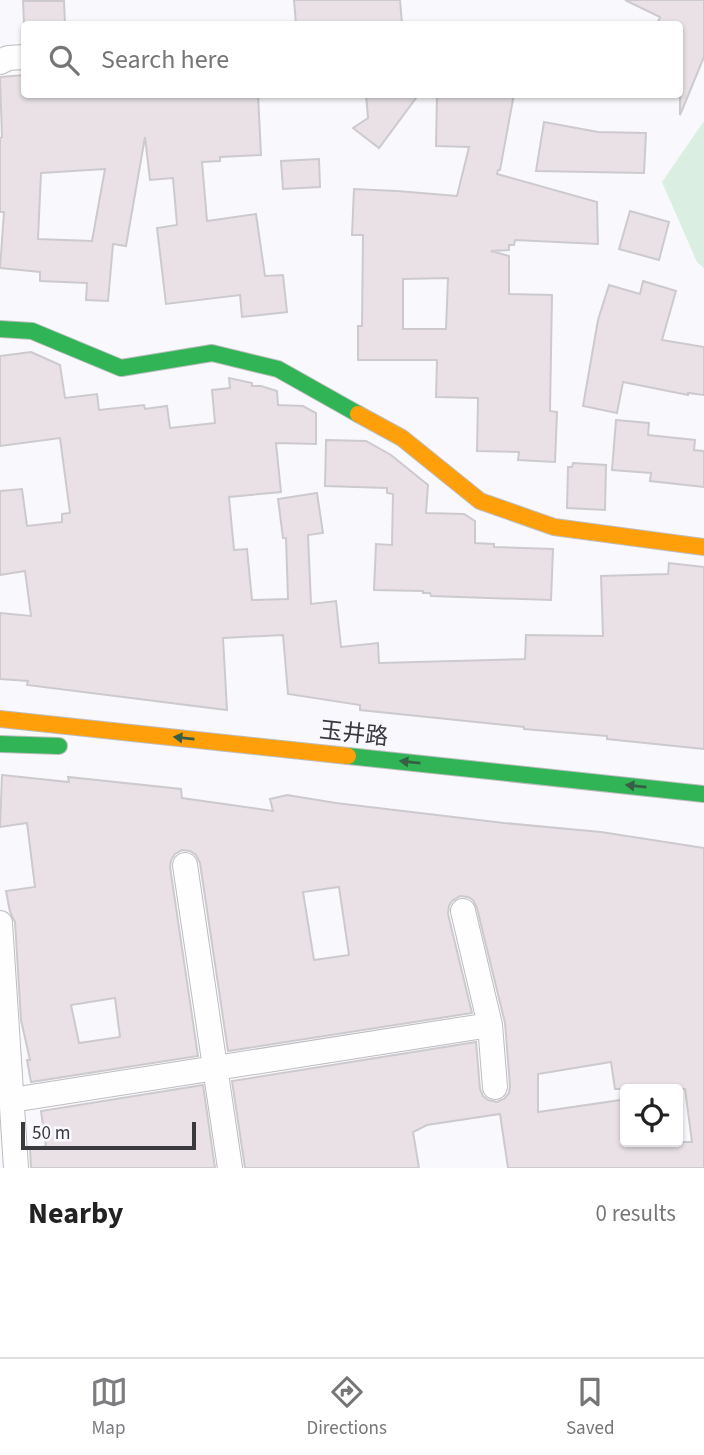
<!DOCTYPE html>
<html lang="en">
<head>
<meta charset="utf-8">
<style>
  :root { --surface:#fff; --page:#f2f2f2; --text:#222; --muted:#767676; --line:#e0e0e0; --accent:#7d7d81 }
  body { margin:0; font-family:"Source Sans 3","Noto Sans SC",sans-serif; background:var(--page); color:var(--text) }
  .controls { position:absolute; right:21px; bottom:21px; display:grid; overflow:hidden; border-radius:7px; box-shadow:0 2px 5px #0004 }
  .controls button { width:63px; height:63px; display:grid; place-items:center; padding:0; border:0; border-bottom:2px solid var(--line); background:var(--surface); color:var(--text); font:35px sans-serif }
  .scale { position:absolute; left:21px; bottom:18px; width:175px; box-sizing:border-box; padding-left:7px; border:4px solid #3a3a3e; border-top:0; font-size:19px; line-height:24px; white-space:nowrap; color:#3a3a3e; -webkit-text-stroke:5px #f8f8fe; paint-order:stroke }
  .list { margin:0; padding:0; list-style:none }
  h2 { display:flex; justify-content:space-between; align-items:center; height:91px; margin:0; padding:0 28px; font-size:30px }
  h2 small { font-size:23px; font-weight:400; color:var(--muted) }
  .icon { flex:none; width:38px; height:38px; fill:none; stroke:currentColor; stroke-width:2; stroke-linecap:round; stroke-linejoin:round }
  .map { position:relative; flex:none; width:704px; height:1168px; overflow:hidden }
  .search { position:absolute; background:var(--surface); box-shadow:0 2px 5px #0004; left:21px; right:21px; top:21px; height:77px; display:flex; align-items:center; gap:18px; box-sizing:border-box; padding:0 24px; border-radius:7px; color:var(--muted); font-size:26px }
  .sheet { height:189px; background:var(--surface) }
  nav { display:flex; justify-content:space-around; align-items:center; box-sizing:border-box; height:98px; border-top:2px solid var(--line); background:var(--surface); font-size:19px; color:var(--muted) }
  nav a { display:grid; justify-items:center; gap:4px }
  nav .on { color:var(--accent) }
  .map>svg:first-child { display:block }
  .green { fill:#daeee2 }
  .building { fill:#e9e1e6; stroke:#cccacd; stroke-width:2; fill-rule:evenodd }
  .lines { fill:none; stroke-linecap:round; stroke-linejoin:round }
  .street-casing { stroke:#bdbdc0; stroke-width:26 }
  .fast-casing { stroke:#bdbdc0; stroke-width:18 }
  .slow-casing { stroke:#bdbdc0; stroke-width:18 }
  .street { stroke:#fefeff; stroke-width:24 }
  .fast { stroke:#30b455; stroke-width:16 }
  .slow { stroke:#ff9f0a; stroke-width:16 }
  .oneway { fill:#375f45 }
  .labels { text-anchor:middle; stroke-width:6; stroke-linejoin:round; paint-order:stroke }
  .street-label { font-size:23px; fill:#3a3a3e; stroke:#f8f8fe }
</style>
</head>
<body>
<div class="map">
<svg width="704" height="1168" viewBox="0 0 704 1168">
  <rect width="100%" height="100%" fill="#f9f9fd"/>
  <path class="green" d="M704,121v147l-7,-6 -35,-80z"/>
  <path class="building" d="M294,0h106l2,24h-106z
    M625,0h79v57l-24,58v-91h-23l3,-7z
    M23,1h41l1,23h-41z
    M24,75v19h234l3,61 -41,2v4l-18,1 5,59 49,-7 9,62 18,-1 4,37 -45,5 -2,-22 -74,9 -9,-76 20,-3 -4,-47 -23,2 -5,-43 -19,109 -13,-2 -5,57 -22,-1 1,-17 -47,-2v-9l-40,-4 4,-56h-4v-74l2,-1 -2,-60zM105,169l-13,72 -54,-2 3,-66z
    M366,94h53l-40,54 -26,-20 15,-10z
    M437,94h77l-14,76h-2l-1,4 100,28 1,42 -83,-4 -1,5h-5v5l-18,1 18,5v38l43,1 -2,116 7,1 -2,50 -37,-2 1,-8 -42,-1 1,-53 -42,-1 1,-37h-79v-34h4l1,-91h-11l2,-46 43,2 60,5 12,-49 -33,-1zM448,278l-2,51h-43v-50z
    M544,122l54,10 48,1 -2,40 -108,-2z
    M319,159l1,28 -37,2 -2,-28z
    M630,211l39,11 -10,38 -40,-11z
    M643,281l33,10 -14,49 42,7v48l-16,-2v2l-65,-13 -6,31 -34,-7 15,-86 11,-35 31,9z
    M31,352l29,13 5,33 32,-4 2,16 45,-5 1,4 22,-3 3,22 45,-5 -3,-33 18,-2 -1,-10 23,5v3h9l16,5 1,14 25,1 13,7v31l-40,-1 5,49 -52,5 5,53 13,-1 5,51 36,-1 -2,-61h-3l-5,-39 39,-6 6,40 -15,2 3,69 25,-3 5,46 37,-4 1,20 146,-4 1,-24 77,1 -2,-60 67,-2 1,-11 35,4v182l-97,-10v-3l-83,-7v-2l-164,-17v-5l-72,-11 -5,-59 -60,3 4,72 -200,-25 1,-4 -28,-2v-66l31,3 -6,-45 -25,4v-84l22,-2 5,37 35,-4v-8l8,-1 -10,-75 -60,8v-90z
    M616,420l33,3 -1,12 47,5 -1,10 10,1v36l-54,-6 1,-8 -39,-3z
    M326,440l40,1 25,14 37,30 -2,28 38,1 11,7v22l19,1v3l59,2 -2,51 -120,-4 -1,-3h-7v-2l-49,-1 2,-46 16,1 1,-51 -6,-1v-5l-62,-2z
    M573,463l33,2 -1,45 -38,-2 1,-41h4z
    M2,775l67,7 -1,-5 113,12 1,9 91,13 -3,-12 17,-4 49,8 168,20 97,9 103,16v320h-196l-8,-54 -73,11 -14,7 6,36h-174l-13,-87 244,-39 4,47 3,7 5,4 9,2 7,-3 5,-6 1,-7 -5,-63 -28,-115 -4,-8 -5,-3 -8,-1 -8,5 -3,5 -1,8 24,99 -244,38 -28,-188 -4,-8 -6,-4 -8,-1 -7,4 -4,6 -1,7 28,189 -167,26 -4,-22h3l-9,-40 -6,-98 -5,-10 -4,-21 29,-4 -8,-64 -27,4zM339,887l10,68 -35,5 -11,-68zM115,998l5,39 -41,6 -8,-38zM611,1062l4,27h70l7,53h-67v-14l-4,-28 -83,12v-38z
    M203,1085l12,83h-184l-1,-19 16,-3 -5,-35z"/>
  <g class="lines">
    <g class="street-casing">
      <path id="street" d="M0,62l8,-4 16,-1
        M185,865l45,303
        M463,911l27,114 5,62
        M0,923l16,245
        M12,1100l478,-75"/>
    </g>
    <g class="fast-casing">
      <path id="fast" d="M0,329l32,2 89,37 91,-15 66,16 80,45
        M0,744l59,2
        M348,756l356,38"/>
    </g>
    <g class="slow-casing">
      <path id="slow" d="M358,414l44,24 78,63 74,26 150,20
        M0,719l348,37"/>
    </g>
    <use href="#street" class="street"/>
    <use href="#fast" class="fast"/>
    <use href="#slow" class="slow"/>
  </g>
  <defs><path id="oneway-solid" d="M-6-.8H1V-3.2L6.5 0L1 3.2V.8H-6Z" transform="scale(1.75)"/></defs>
  <g class="oneway">
    <use href="#oneway-solid" transform="translate(184 738) rotate(-174)"/>
    <use href="#oneway-solid" transform="translate(410 762) rotate(-174)"/>
    <use href="#oneway-solid" transform="translate(636 786) rotate(-174)"/>
  </g>
  <g class="labels">
    <g class="street-label">
      <text transform="translate(354 733) rotate(6)" y="8">玉井路</text>
    </g>
  </g>
</svg>
<div class="controls">
<button><svg class="icon" aria-label="locate" viewBox="0 0 24 24"><circle cx="12" cy="12" r="6"/><path d="M12 2v4M12 18v4M2 12h4M18 12h4"/></svg></button>
</div>
<div class="scale">50 m</div>
<div class="search"><svg class="icon" aria-label="search" viewBox="0 0 24 24"><circle cx="10" cy="10" r="6"/><path d="M15 15l6 6"/></svg>Search here</div>
</div>
<section class="sheet">
<h2>Nearby<small>0 results</small></h2>
<ul class="list">
</ul>
</section>
<nav>
<a class="on"><svg class="icon" aria-label="map" viewBox="0 0 24 24"><path d="M3 6l6-2 6 2 6-2v14l-6 2-6-2-6 2zM9 4v14M15 6v14"/></svg>Map</a>
<a><svg class="icon" aria-label="directions" viewBox="0 0 24 24"><path d="M12 3l9 9-9 9-9-9zM9 14v-3h6M13 9l2 2-2 2"/></svg>Directions</a>
<a><svg class="icon" aria-label="saved" viewBox="0 0 24 24"><path d="M7 4h10v16l-5-4-5 4z"/></svg>Saved</a>
</nav>
</body>
</html>
